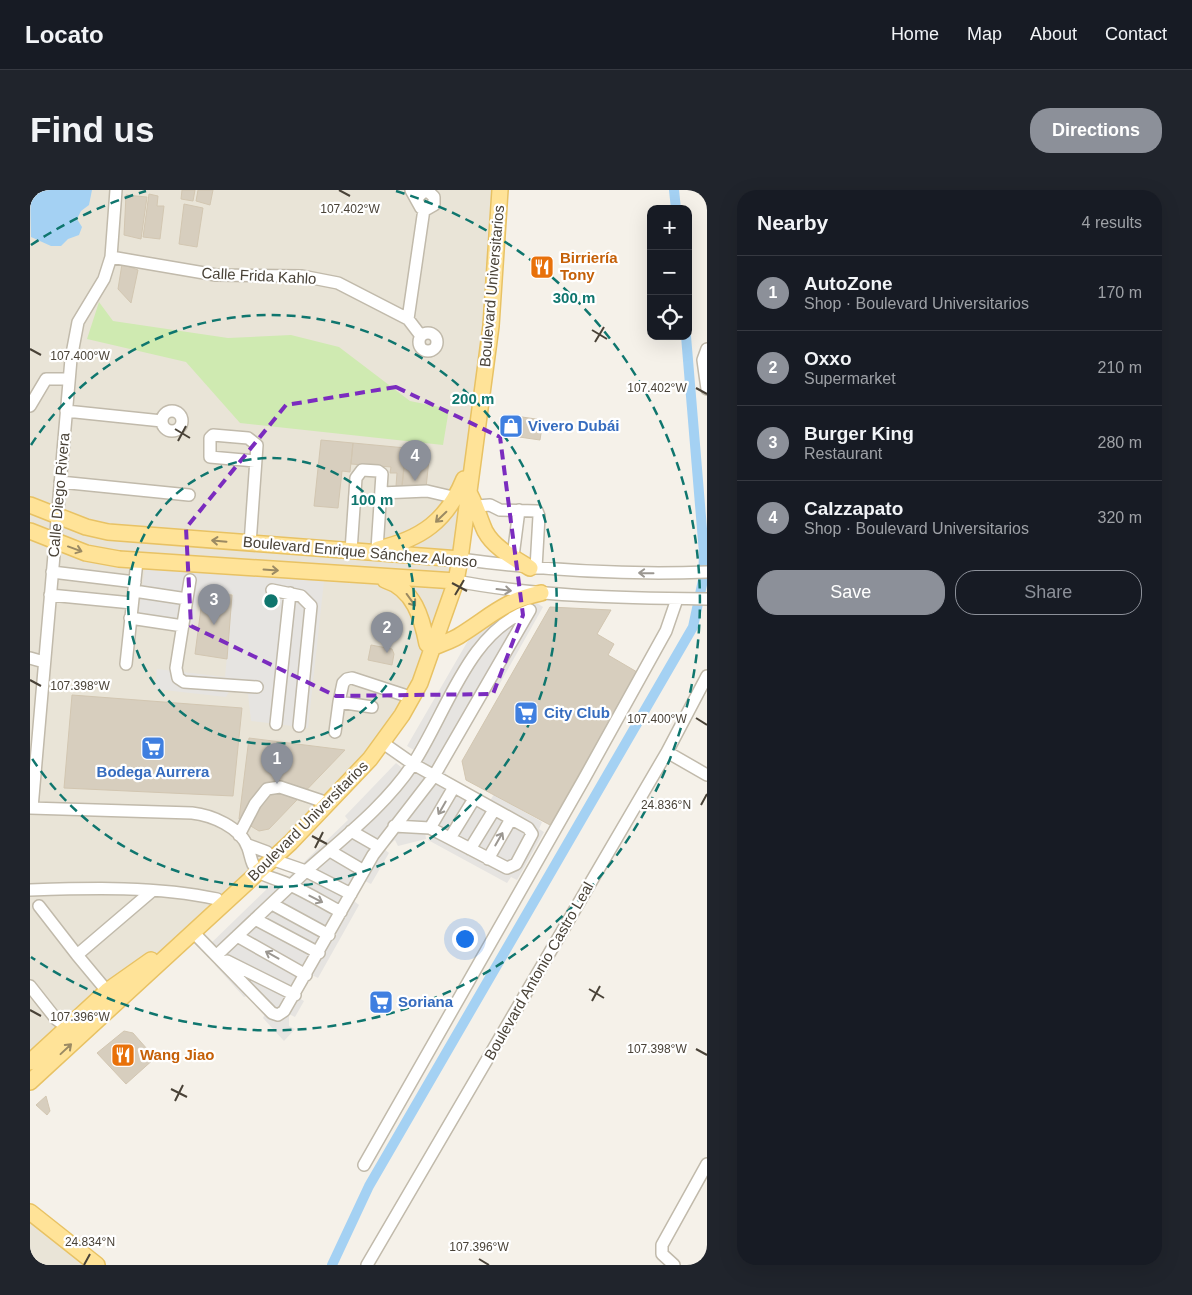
<!DOCTYPE html>
<html lang="en">
<head>
<meta charset="utf-8">
<style>
  :root { --surface:#171b24; --page:#20242c; --text:#f1f3f6; --muted:#9ea1a6; --line:#363941; --accent:#8c9099 }
  body { margin:0; font-family:Arial,sans-serif; background:var(--page); color:var(--text) }
  .controls { position:absolute; right:15px; top:15px; display:grid; overflow:hidden; border-radius:10px; box-shadow:0 5px 20px #0002 }
  .controls button { width:45px; height:45px; display:grid; place-items:center; padding:0; border:0; border-bottom:1px solid var(--line); background:var(--surface); color:var(--text); font:25px sans-serif }
  .you { position:absolute; left:434px; top:748px; width:18px; height:18px; margin:-12px; border:4px solid #fff; border-radius:50%; background:#1a73e8; box-shadow:0 0 0 8px #1a73e833 }
  .badge { display:grid; place-items:center; width:32px; height:32px; border-radius:50%; background:var(--accent); color:#fff; font-size:16px; font-weight:700 }
  .pin { position:absolute; translate:-50% -41px; filter:drop-shadow(0 1px 2px #0008) }
  .pin::after { content:''; position:absolute; top:26px; width:18px; height:15px; background:inherit; clip-path:polygon(0 0,100% 0,50% 100%) }
  .list { margin:0; padding:0; list-style:none }
  h2 { display:flex; justify-content:space-between; align-items:center; height:65px; margin:0; padding:0 20px; font-size:21px }
  h2 small { font-size:16px; font-weight:400; color:var(--muted) }
  .list li { display:grid; grid-template-columns:32px 1fr auto; gap:15px; align-items:center; box-sizing:border-box; height:75px; padding:0 20px; border-top:1px solid var(--line) }
  .list b { display:block; font-size:19px; white-space:nowrap }
  .list p { margin:0; font-size:16px; white-space:nowrap; color:var(--muted) }
  .list em { font-size:16px; font-style:normal; color:var(--muted) }
  .actions { display:flex; gap:10px; padding:15px 20px }
  .actions a { flex:1; padding:11px 0; border:1px solid var(--accent); border-radius:20px; text-align:center; font-size:18px; color:var(--accent) }
  .actions .main { background:var(--accent); color:#fff }
  .icon { flex:none; width:28px; height:28px; fill:none; stroke:currentColor; stroke-width:2; stroke-linecap:round; stroke-linejoin:round }
  .map { position:relative; flex:none; width:677px; height:1075px; overflow:hidden; border-radius:20px }
  header { display:flex; align-items:center; gap:30px; box-sizing:border-box; height:70px; padding:0 25px; background:var(--surface); border-bottom:1px solid var(--line) }
  header strong { font-size:24px }
  nav { display:flex; gap:28px; margin-inline-start:auto; font-size:18px }
  .intro { display:flex; align-items:center; justify-content:space-between; box-sizing:border-box; height:120px; padding:0 30px }
  h1 { margin:0; font-size:35px }
  .button { padding:12px 22px; border-radius:20px; background:var(--accent); color:#fff; font-size:18px; font-weight:700 }
  main { display:flex; gap:30px; padding:0 30px }
  aside { flex:1; background:var(--surface); border-radius:20px; box-shadow:0 5px 20px #0002 }
  .map>svg:first-child { display:block }
  .residential { fill:#e9e4d7 }
  .green { fill:#cfeab1 }
  .parking { fill:#e6e4e1 }
  .water { fill:#a4d1f3 }
  .lines { fill:none; stroke-linecap:round; stroke-linejoin:round }
  .canal { stroke:#a4d1f3; stroke-width:10 }
  .building { fill:#d7cebe; stroke:#d2c6b1 }
  .minor-casing { stroke:#c1baab; stroke-width:14 }
  .major-casing { stroke:#e8c264; stroke-width:18 }
  .minor { stroke:#fff; stroke-width:11 }
  .major { stroke:#ffe398; stroke-width:15 }
  .oneway { stroke:#9b8a63 }
  .oneway2 { stroke:#9b9791 }
  .marked { fill:none; stroke:#7b2cbf; stroke-width:4; stroke-dasharray:10 6; stroke-linejoin:round }
  .ticks { fill:none; stroke:#494237; stroke-width:2 }
  .ring { fill:none; stroke:#0f766e; stroke-width:2.5; stroke-dasharray:9 6 }
  .labels { text-anchor:middle; stroke-width:4.5; stroke-linejoin:round; paint-order:stroke }
  .food-label { font-size:15px; font-weight:bold; fill:#c56008; stroke:#fff; text-anchor:start }
  .street-label { font-size:15px; fill:#494237; stroke:#fff }
  .shop-label { font-size:15px; font-weight:bold; fill:#366cbe; stroke:#fff; text-anchor:start }
  .ticks-label { font-size:12px; text-anchor:middle; fill:#494237; stroke:#fff; stroke-width:4.5; stroke-linejoin:round; paint-order:stroke }
  .centre { fill:#0f766e; stroke:#fff; stroke-width:2.5 }
  .ring-label { font-size:15px; text-anchor:middle; font-weight:bold; fill:#0f766e; stroke:#fff; stroke-width:4.5; stroke-linejoin:round; paint-order:stroke }
</style>
</head>
<body>
<header>
<strong>Locato</strong>
<nav><a>Home</a><a>Map</a><a>About</a><a>Contact</a></nav>
</header>
<div class="intro"><h1>Find us</h1><a class="button">Directions</a></div>
<main>
<div class="map">
<svg width="677" height="1075" viewBox="0 0 677 1075">
  <rect width="100%" height="100%" fill="#f5f1e9"/>
  <path class="residential" d="M0,0h468l-5,136 -37,241 -36,111 -61,92 -329,306z
    M0,1024l70,51h-70z"/>
  <path class="green" d="M69,112l14,19 115,17 63,-3 48,12 71,54 39,8 -6,36 -203,-22 -54,-61 -99,-23z"/>
  <path class="parking" d="M115,378l179,13 -16,147 -57,-7 -3,-27 -18,-4 -4,7 -71,-8 2,-20 68,8 8,-83 -34,-3 -5,34 -56,-8z
    M513,404l-6,9 6,4 -44,78 -8,-4 -47,82 2,14 44,24 4,-7 48,28 -3,7 5,3 -27,48 -6,-3 -4,6 -79,-43 3,-6 -6,-2 1,7 -28,7 -3,-6 -11,9 5,4 -18,31 -6,-3 -11,20 5,4 -41,73 -6,-3 -13,23 5,3 -9,16 -6,-3v12l6,3 -11,12 -21,-23 2,-4 -18,-18 -3,1 -29,-32 3,-4 -13,-12 66,-64 5,4 72,-69 -3,-4 51,-53 6,5 12,-18 -7,-4 66,-114 8,-9z"/>
  <path class="water" d="M0,0h62l-3,15 -8,6 -4,8 5,8 -3,8 -11,4 -7,7h-10l-20,-9z"/>
  <g class="lines">
    <path class="canal" d="M644,0l2,19
      M302,1075l37,-79 324,-559 10,-47 1,-27 -18,-217"/>
  </g>
  <path class="building" d="M152,0h13l-2,11 -12,-2z
    M168,0h15l-3,15 -14,-4z
    M119,4l9,2 -1,10h7l-4,33 -17,-2z
    M96,5l21,2 -6,42 -17,-4z
    M154,14l19,4 -6,39 -18,-3z
    M92,74l16,6 -7,33 -13,-14z
    M478,225l35,5 -3,20 -35,-5z
    M291,250l32,3 -3,29 -8,-1 -4,37 -24,-2z
    M323,253l53,5 -4,38h-6l1,-13h-7l1,-6 -40,-3z
    M376,258l24,2 -4,38 -24,-2z
    M173,403l29,2 -5,64 -32,-5z
    M520,417l61,3 -14,24 17,10 -6,11 29,17 -87,153 -84,-45 -4,-19z
    M341,455l21,4 2,5 -2,11 -24,-5z
    M42,505l170,13 -9,88 -169,-8z
    M219,548l96,12 -76,79 -10,2 -20,-12z
    M94,841l9,2 22,25 -29,26 -29,-31z
    M16,906l4,15 -3,4 -11,-10z"/>
  <g class="lines">
    <g class="minor-casing">
      <path id="minor" d="M381,0l10,18 6,1 7,-4v-8l-5,-5h-6l-6,6
        M81,67l105,18 86,1 36,7 70,36 13,17
        M378,129l16,-110
        M389 152a9 9 0 1 1 18 0a9 9 0 1 1-18 0Z
        M677,159l-4,11 4,29
        M0,216l16,-27h23
        M132 231a10 10 0 1 1 20 0a10 10 0 1 1-20 0Z
        M36,221l96,10
        M30,292l129,13
        M351,303l46,-2 30,7
        M447,316l13,-1 10,5 37,1 2,5 -3,52
        M220,354l7,-99 -9,-7 -35,-3 -3,3v19l45,4
        M321,361l5,-73 6,-8 16,1 4,3 -5,75
        M430,369c81,11 165,16 247,13
        M482,374l7,-54
        M22,382l83,10
        M160,390l-14,88 2,10 6,4 73,5
        M426,391c83,16 167,17 251,18
        M242,400l29,6 10,10 -12,120
        M104,401l53,8
        M20,405l82,8
        M100,428l53,8
        M0,468l14,4
        M96,474l11,-103
        M342,517l-33,-5 4,-19 4,-4 5,-1 52,17
        M246,534l14,-131
        M305,542l4,-30
        M353,553l30,21 115,64 4,6 -16,30 -9,4 -77,-40 -36,-2
        M637,562l40,23
        M0,618l162,5c19,2 49,14 56,35 3,8 3,18 11,24 9,6 22,8 31,13 18,8 34,18 51,27
        M2,618l39,-449 7,-37 26,-43 7,-22 5,-67
        M400,638l24,-41
        M321,641l28,16
        M209,645l16,-31 12,-15 13,-2 42,14
        M420,648l24,-39
        M218,655l19,7 4,7 35,12 45,23
        M440,659l24,-39
        M300,661l34,20
        M458,669l23,-40
        M0,700c61,-2 127,-4 187,9
        M242,714l57,31
        M9,716l38,49 75,-64
        M225,729l64,34
        M163,742l79,81 6,2 6,-4 89,-156 61,-79 96,-166c-61,20 -84,104 -117,154 -28,42 -70,74 -107,107 -30,28 -59,56 -89,84
        M207,746l69,39
        M47,765l30,36
        M197,771l68,34
        M0,796l26,33 11,8
        M334,975l220,-386 82,-148 11,-32
        M337,1075l300,-513 40,-76
        M644,1075l-12,-11v-9l45,-81"/>
    </g>
    <g class="major-casing">
      <path id="major" d="M438,301c8,13 11,27 17,40 9,17 29,27 45,37
        M0,315l56,22 22,5 352,27
        M0,341l56,22 33,6 337,22
        M348,359c43,-10 69,-28 86,-70
        M355,390c29,9 37,38 42,64
        M404,457c9,-4 20,-7 28,-13 30,-19 42,-33 79,-41
        M0,872l77,-71 44,-31
        M0,892l260,-239 80,-84 32,-44 18,-32 36,-102 4,-22 31,-233 9,-136
        M0,1022l67,53"/>
    </g>
    <use href="#minor" class="minor"/>
    <use href="#major" class="major"/>
  </g>
  <defs><path id="oneway-shaft" d="M-6 0H5M1.5-3L5.5 0L1.5 3" fill="none" stroke-width="1.6" stroke-linecap="round" stroke-linejoin="round" transform="scale(1.25)"/></defs>
  <g class="oneway">
    <use href="#oneway-shaft" transform="translate(411 327) rotate(136)"/>
    <use href="#oneway-shaft" transform="translate(189 351) rotate(-175)"/>
    <use href="#oneway-shaft" transform="translate(45 359) rotate(20)"/>
    <use href="#oneway-shaft" transform="translate(241 380) rotate(4)"/>
    <use href="#oneway-shaft" transform="translate(381 410) rotate(54)"/>
    <use href="#oneway-shaft" transform="translate(36 859) rotate(-43)"/>
  </g>
  <g class="oneway2">
    <use href="#oneway-shaft" transform="translate(616 383) rotate(-179)"/>
    <use href="#oneway-shaft" transform="translate(474 400) rotate(7)"/>
    <use href="#oneway-shaft" transform="translate(412 618) rotate(120)"/>
    <use href="#oneway-shaft" transform="translate(469 649) rotate(-60)"/>
    <use href="#oneway-shaft" transform="translate(286 709) rotate(27)"/>
    <use href="#oneway-shaft" transform="translate(242 765) rotate(-151)"/>
  </g>
  <path class="marked" d="M366,197l104,50 23,178 -30,79 -157,2 -145,-70 -5,-98 100,-123z"/>
  <path class="ticks" d="M309,0l11,6M562,140l15,9M565,152l9,-15M0,159l11,6M666,198l11,6M145,239l15,9M148,251l8,-15M422,393l15,8M425,405l9,-15M0,490l11,6M666,528l11,7M671,615l6,-11M282,646l15,8M285,658l8,-16M559,799l15,9M562,811l8,-15M0,820l11,6M666,859l11,6M141,899l16,8M145,911l8,-16M449,1069l10,6M54,1075l6,-11"/>
  <g class="ring">
    <circle cx="241" cy="411" r="143"/>
    <path d="M1 255A286 286 0 1 1 1 567"/>
    <path d="M1 55A429 429 0 0 1 116 1M366 1A429 429 0 1 1 1 767"/>
  </g>
  <defs>
    <g id="restaurant-square" transform="scale(1.25)"><rect x="-9" y="-9" width="18" height="18" rx="4" fill="#e8710a" stroke="#fff"/><path d="M-5-6h1v4h1v-4h1v4h1v-4h1v5L-1.5 .5V6h-2V.5L-5-1ZM5-6V6H3V1.5H1.5Q1.5-4 5-6Z" fill="#fff"/></g>
    <g id="shop-square" transform="scale(1.25)"><rect x="-9" y="-9" width="18" height="18" rx="4" fill="#3f7fe0" stroke="#fff"/><path d="M-5-2.5h2.3a2.7 3.5 0 0 1 5.4 0H5L5.5 6h-11ZM-1.5-2.5h3a1.5 2.3 0 0 0-3 0Z" fill="#fff"/></g>
    <g id="supermarket-square" transform="scale(1.25)"><rect x="-9" y="-9" width="18" height="18" rx="4" fill="#3f7fe0" stroke="#fff"/><path d="M-6-5.5h2.5l.6 2H6L4.5 2H-2.5L-4.4-4H-6ZM-1.5 3.2a1.3 1.3 0 1 0 .1 0ZM3 3.2a1.3 1.3 0 1 0 .1 0Z" fill="#fff"/></g>
  </defs>
  <g fill-rule="evenodd">
    <use href="#restaurant-square" x="512" y="77"/>
    <use href="#shop-square" x="481" y="236"/>
    <use href="#supermarket-square" x="496" y="523"/>
    <use href="#supermarket-square" x="123" y="558"/>
    <use href="#supermarket-square" x="351" y="812"/>
    <use href="#restaurant-square" x="93" y="865"/>
  </g>
  <g class="labels">
    <g class="food-label">
      <text x="530" y="73">Birriería<tspan x="530" dy="17">Tony</tspan></text>
      <text x="110" y="870">Wang Jiao</text>
    </g>
    <g class="street-label">
      <text transform="translate(229 86) rotate(3)" y="5">Calle Frida Kahlo</text>
      <text transform="translate(462 96) rotate(-85)" y="5">Boulevard Universitarios</text>
      <text transform="translate(29 305) rotate(-85)" y="5">Calle Diego Rivera</text>
      <text transform="translate(330 362) rotate(5)" y="5">Boulevard Enrique Sánchez Alonso</text>
      <text transform="translate(278 631) rotate(-45)" y="5">Boulevard Universitarios</text>
      <text transform="translate(509 781) rotate(-60)" y="5">Boulevard Antonio Castro Leal</text>
    </g>
    <g class="shop-label">
      <text x="498" y="241">Vivero Dubái</text>
      <text x="514" y="528">City Club</text>
      <text x="123" y="587" text-anchor="middle">Bodega Aurrera</text>
      <text x="368" y="817">Soriana</text>
    </g>
  </g>
  <g class="ticks-label">
    <text x="320" y="23">107.402°W</text>
    <text x="50" y="170">107.400°W</text>
    <text x="627" y="202">107.402°W</text>
    <text x="50" y="500">107.398°W</text>
    <text x="627" y="533">107.400°W</text>
    <text x="636" y="619">24.836°N</text>
    <text x="50" y="831">107.396°W</text>
    <text x="627" y="863">107.398°W</text>
    <text x="60" y="1056">24.834°N</text>
    <text x="449" y="1061">107.396°W</text>
  </g>
  <circle cx="241" cy="411" r="8" class="centre"/>
  <g class="ring-label">
    <text x="544" y="113">300 m</text>
    <text x="443" y="214">200 m</text>
    <text x="342" y="315">100 m</text>
  </g>
</svg>
<div class="controls">
<button>+</button>
<button>−</button>
<button><svg class="icon" aria-label="locate" viewBox="0 0 24 24"><circle cx="12" cy="12" r="6"/><path d="M12 2v4M12 18v4M2 12h4M18 12h4"/></svg></button>
</div>
<div class="you"></div>
<div class="pin badge" style="left:247px;top:594px">1</div>
<div class="pin badge" style="left:357px;top:463px">2</div>
<div class="pin badge" style="left:184px;top:435px">3</div>
<div class="pin badge" style="left:385px;top:291px">4</div>
</div>
<aside>
<h2>Nearby<small>4 results</small></h2>
<ul class="list">
<li><span class="badge">1</span><div><b>AutoZone</b><p>Shop · Boulevard Universitarios</p></div><em>170 m</em></li>
<li><span class="badge">2</span><div><b>Oxxo</b><p>Supermarket</p></div><em>210 m</em></li>
<li><span class="badge">3</span><div><b>Burger King</b><p>Restaurant</p></div><em>280 m</em></li>
<li><span class="badge">4</span><div><b>Calzzapato</b><p>Shop · Boulevard Universitarios</p></div><em>320 m</em></li>
</ul>
<div class="actions"><a class="main">Save</a><a>Share</a></div>
</aside>
</main>
</body>
</html>
